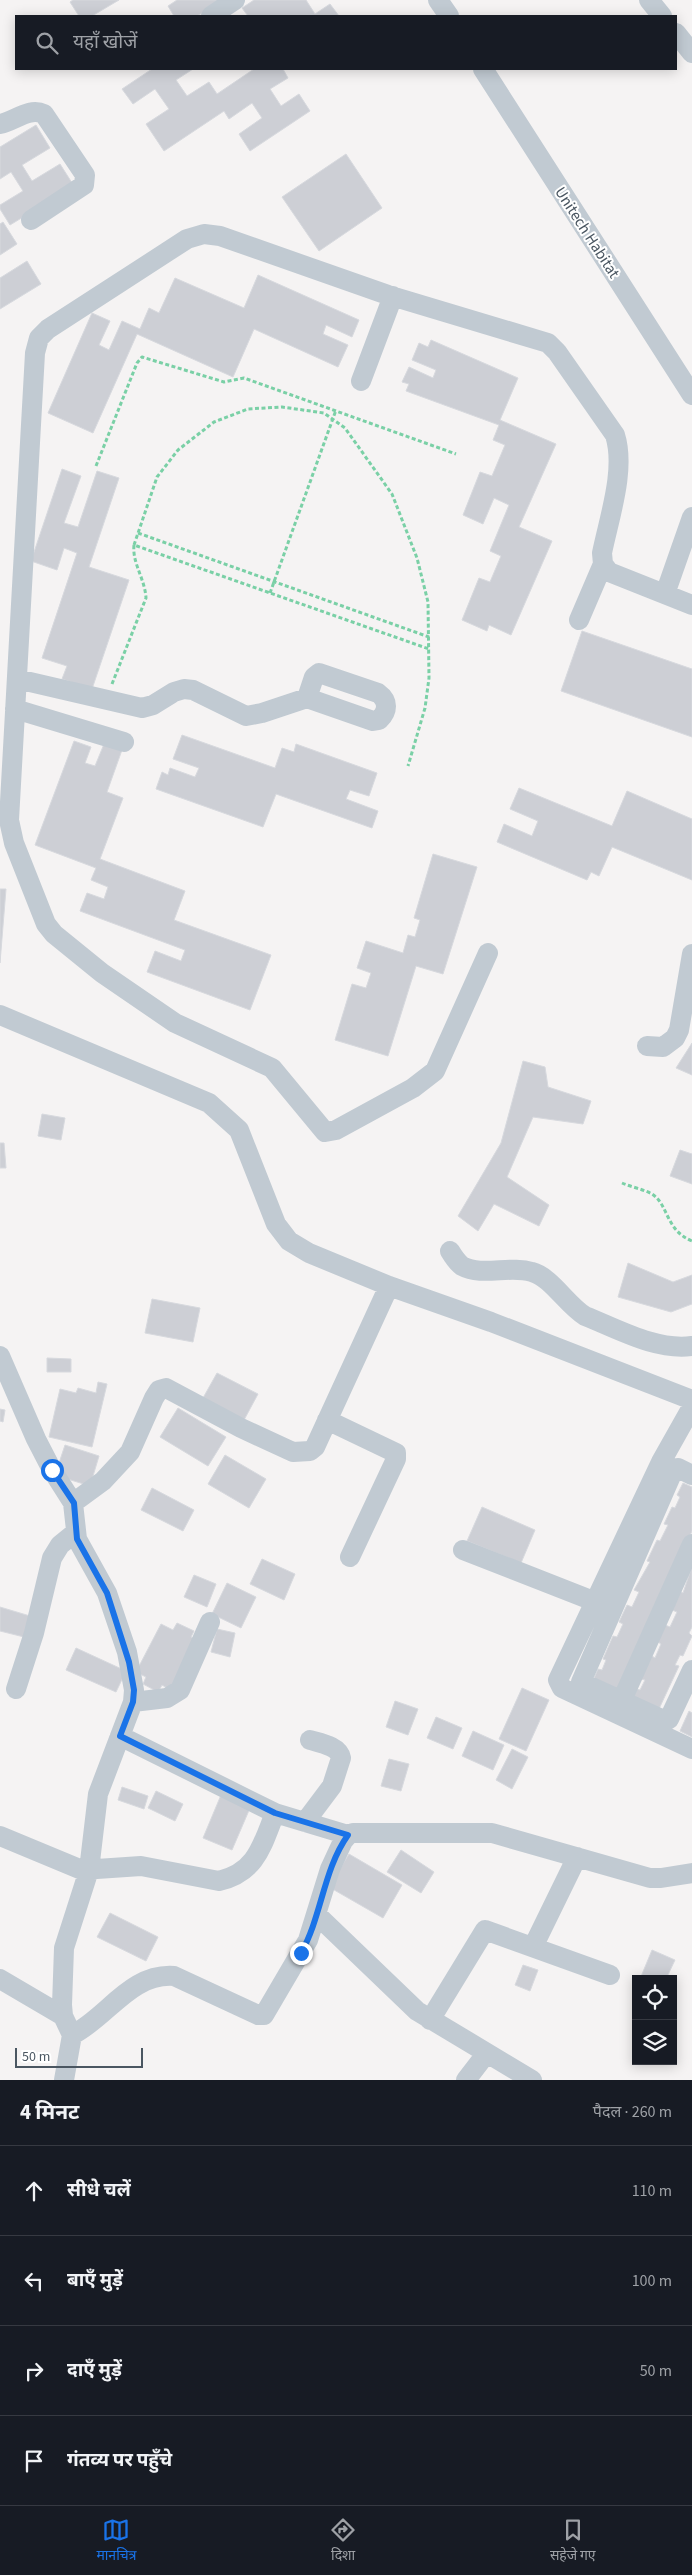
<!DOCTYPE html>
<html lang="hi">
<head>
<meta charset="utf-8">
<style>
  :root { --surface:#171b24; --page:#20242c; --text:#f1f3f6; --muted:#9ea1a6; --line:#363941; --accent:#1a73e8 }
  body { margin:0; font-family:"Source Sans 3","Noto Sans Devanagari",sans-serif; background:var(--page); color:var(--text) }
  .controls { position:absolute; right:15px; bottom:15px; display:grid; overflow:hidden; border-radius:0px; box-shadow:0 2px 12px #0003 }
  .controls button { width:45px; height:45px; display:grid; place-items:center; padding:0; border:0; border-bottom:1px solid var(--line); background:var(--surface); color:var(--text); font:25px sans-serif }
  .scale { position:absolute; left:15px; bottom:12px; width:128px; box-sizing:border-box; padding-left:5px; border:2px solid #4a5661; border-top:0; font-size:14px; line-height:18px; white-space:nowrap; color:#4a5661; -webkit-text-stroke:4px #fff; paint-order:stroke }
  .stop { position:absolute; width:15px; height:15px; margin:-11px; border:4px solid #1a73e8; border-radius:50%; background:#fff }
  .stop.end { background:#1a73e8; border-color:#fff; box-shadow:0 1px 5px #0008 }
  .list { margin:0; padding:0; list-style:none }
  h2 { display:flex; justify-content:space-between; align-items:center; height:65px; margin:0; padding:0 20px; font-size:21px }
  h2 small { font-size:16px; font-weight:400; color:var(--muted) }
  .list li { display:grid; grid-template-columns:32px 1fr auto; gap:15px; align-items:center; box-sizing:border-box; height:90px; padding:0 20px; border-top:1px solid var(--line) }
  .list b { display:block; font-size:19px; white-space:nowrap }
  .list em { font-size:16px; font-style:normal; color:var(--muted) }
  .icon { flex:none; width:28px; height:28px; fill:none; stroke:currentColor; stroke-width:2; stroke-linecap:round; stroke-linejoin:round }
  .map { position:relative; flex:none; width:692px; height:2080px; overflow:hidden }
  .search { position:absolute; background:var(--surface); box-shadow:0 2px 12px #0003; left:15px; right:15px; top:15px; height:55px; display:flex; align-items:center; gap:12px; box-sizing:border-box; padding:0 18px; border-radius:0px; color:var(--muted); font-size:19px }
  .sheet { height:425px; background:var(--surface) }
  nav { display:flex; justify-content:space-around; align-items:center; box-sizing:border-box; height:70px; border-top:1px solid var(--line); background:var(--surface); font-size:14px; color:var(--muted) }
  nav a { display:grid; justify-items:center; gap:2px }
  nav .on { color:var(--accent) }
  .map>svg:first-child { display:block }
  .building { fill:#cdcfd5; stroke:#d7d9de }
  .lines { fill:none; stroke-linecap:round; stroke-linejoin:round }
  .path { stroke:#7ad0a6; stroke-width:3; stroke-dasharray:4 2.5; stroke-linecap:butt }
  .minor { stroke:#c1cad2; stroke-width:20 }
  .route { stroke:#1a73e8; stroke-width:6 }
  .labels { text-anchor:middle; stroke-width:4; stroke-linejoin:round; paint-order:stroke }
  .street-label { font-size:16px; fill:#4a5661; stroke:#fff }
</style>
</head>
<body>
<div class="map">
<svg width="692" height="2080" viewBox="0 0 692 2080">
  <rect width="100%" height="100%" fill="#f5f3f3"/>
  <path class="building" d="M73,0h46l-27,16h-13l-9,-14z
    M177,0h47l-27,16h-23l-6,-10z
    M254,0h52l9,14 15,-10 9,12h-91l-6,-8z
    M152,69h41l-17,11 11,16 22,-14 8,12 37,-25h29l5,9 -18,11 11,17 18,-12 11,17 -60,40 -11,-17 23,-16 -10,-15 -23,16 -5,-8 -60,40 -18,-27 23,-15 -14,-20 -22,15 -11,-15z
    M36,125l14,23 -28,17 10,16 28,-17 14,22 -64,39 -10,-16v-4l23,-14 -12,-19 -11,7v-32z
    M346,154l36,54 -63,43 -37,-54z
    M3,222l14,22 -17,11v-31z
    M27,261l14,23 -41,25v-31z
    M258,275l101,45 -7,17 -26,-12 -3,9 25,11 -10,22 -84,-38 -21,48 -96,-43 -44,99 -45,-20 44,-100 18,8 -11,24 10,5 13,-29 18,8 9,-21 10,5 16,-35 69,30z
    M431,340l87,38 -18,42 56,24 -37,83 33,14 -41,94 -22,-10 -2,6 -25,-11 17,-42 11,4 11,-26 -11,-5 19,-46 -15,-7 -11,26 -20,-9 17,-43 12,4 13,-31 -12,-5 6,-15 -93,-34 3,-7 -7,-2 7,-15 24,11 3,-8 -24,-10 7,-17 9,4z
    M62,469l19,7 -17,47 14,4 19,-56 22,7 -30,89 40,13 -37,109 -30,-10 5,-13 -25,-8 35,-105 -13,-5 -7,22 -26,-9z
    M582,631l110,38v68l-131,-46z
    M182,735l93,33 7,-20 12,4 2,-8 81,29 -8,23 -19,-6 -4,9 32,12 -6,17 -96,-34 -13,33 -107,-38 6,-17 6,3 2,-7 25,9 4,-9 -26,-9z
    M74,741l17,6 -6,16 10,3 9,-22 18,6 -15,42 16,6 -23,61 85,32 -11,29 97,35 -21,55 -103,-38 8,-21 26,10 4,-11 -105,-39 7,-18 17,6 4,-12 -17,-7 5,-12 -61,-23z
    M519,788l93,38 15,-35 65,28v61l-80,-33 -13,29 -8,-4 -4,8 -90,-38 7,-18 28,12 6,-15 -28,-12z
    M433,854l44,13 -34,107 -27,-8 -28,90 -53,-16 17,-56 14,4 5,-15 -14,-5 9,-27 37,12 5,-18 7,2 5,-17 -6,-2z
    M0,889h6l-6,74z
    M692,1043v32l-16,-7z
    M523,1061l22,6 3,20 43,14 -8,23 -50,-7 -26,60 42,28 -10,21 -45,-22 -16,27 -20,-15 43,-73z
    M42,1114l23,4 -4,22 -23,-4z
    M0,1143h4l2,25h-6z
    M680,1150l12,4v30l-22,-8z
    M628,1263l45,19 19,-7v29l-21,8 -53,-15z
    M152,1299l48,9 -7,34 -48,-9z
    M47,1358l24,1v13h-24z
    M217,1373l41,21 -14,26 -41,-22z
    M98,1382l9,2 -15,63 -43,-10 11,-48 16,4 2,-5 18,5z
    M178,1408l48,29 -18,29 -48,-29z
    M0,1409l5,1 -2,12 -3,-1z
    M65,1445l34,11 -9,30 -35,-11z
    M225,1455l41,24 -17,29 -41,-24z
    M683,1483l9,4v44l-74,164 -26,-12 6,-14 4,1 4,-10 -3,-1 10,-23 4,1 6,-13 -4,-2 8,-17 5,2 7,-15 -5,-2 16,-28 -3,-1 10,-21 3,1 8,-16 -4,-1 8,-17 3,1 5,-11 -3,-2z
    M152,1488l42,22 -11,21 -42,-21z
    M482,1507l53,23 -14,33 -54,-22z
    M262,1559l33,15 -11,26 -34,-16z
    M692,1566v61l-3,6 3,3 -9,20 -3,-1 -5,10 4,1 -21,45 -26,-12 5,-10 3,1 5,-10 -4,-1 11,-23 3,2 6,-14 -3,-2 7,-17 5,2 7,-15 -5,-2 9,-18 2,1z
    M194,1575l22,9 -9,23 -23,-10z
    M227,1583l29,14 -15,31 -29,-14z
    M0,1607l30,9 -6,21 -24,-6z
    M177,1623l17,8 -3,6 7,4 -26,50 -10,-6 -4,7 -15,-8 3,-7 -10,-5 25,-48 12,6z
    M217,1629l18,4 -5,24 -19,-5z
    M76,1648l50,23 -10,21 -50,-22z
    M522,1688l27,12 -23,51 -27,-12z
    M395,1701l23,8 -10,26 -22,-8z
    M689,1711l3,2v24l-12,-6z
    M436,1717l26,11 -9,21 -26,-11z
    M473,1731l31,14 -11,25 -31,-14z
    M512,1749l16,8 -16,32 -16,-9z
    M389,1759l20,5 -8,27 -20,-5z
    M122,1787l26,9 -4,13 -26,-9z
    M156,1791l27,13 -8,17 -27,-13z
    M221,1795l29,13 -18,42 -29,-12z
    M401,1850l33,22 -13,21 -34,-21z
    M349,1854l53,31 -19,33 -54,-31z
    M110,1913l48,24 -12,24 -49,-24z
    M652,1950l23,10 -9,19h-26z
    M523,1965l15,5 -8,21 -15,-6z"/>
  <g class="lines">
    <path class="path" d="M96,466l41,-103 5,-6 82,25 20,-4 212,76
      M138,533l291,104
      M134,545l23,-68 21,-27 36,-28 34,-13 34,-2 42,6 21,15 47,66 25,64 11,44 1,76 -4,30 -17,58
      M270,593l66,-183
      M112,684l34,-86c-1,-19 -14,-35 -12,-53l295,104
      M622,1183c9,4 21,6 30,11 17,11 13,36 40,47"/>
    <path class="minor" d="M438,0l11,16
      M649,0l13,16
      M211,16l24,-16
      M676,33l16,20
      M483,69l209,326
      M0,124c15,-3 29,-17 44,-10l41,61 -1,10 -53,35
      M361,381l32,-85
      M665,594l27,-77
      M579,620l24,-56
      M17,679l125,29 11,-3 21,-13 10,-3 9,1 53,26 16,-3 45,-15 66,23 6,-1c9,-9 10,-19 -1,-27l-59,-20 -5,4 -7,21
      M15,709l109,33
      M488,953l-53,118 -22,17 -77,42 -11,2 -53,-64 -97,-45 -73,-50 -48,-39 -8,-10 -32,-81 -5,-23 26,-467 4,-15 9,-9 139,-90 17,-5 16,2 168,59 160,48 9,9 58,83c11,35 -6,83 -13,118l1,11 6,8 83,33
      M0,1015l209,88 30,27 37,94 13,17 20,12 80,33 102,36 201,78
      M647,1046l16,1 12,-9 4,-8 13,-76
      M450,1251c3,5 8,12 12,15 20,11 48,-1 70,6 19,5 35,33 53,44 33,13 71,35 107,30
      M0,1356l36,83 16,31 21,33 4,36 30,54 20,59 7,38 -1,12 -35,92 -9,76 -25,78 -2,57 1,11 9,19 -8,45
      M692,1407l-31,55 -103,218 4,8 130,61
      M327,1420l69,33v6l-46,98
      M692,1475l-14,-7 -4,1 -93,213 85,39 3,-2 23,-49
      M73,1503l30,-22 27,-29 24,-54 5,-8 7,-2 75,40 52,24 17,-1 5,-4 74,-161
      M463,1550l133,52
      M16,1689l18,-56 18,-75 8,-13 16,-13
      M622,1700l70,-156
      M133,1702l34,-4 13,-8 30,-68
      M120,1736l155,77 73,22
      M305,1822l27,-36 9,-28c-2,-12 -21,-15 -31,-18
      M0,1836l82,34 59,-4 78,15c38,-9 43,-36 56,-68
      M317,1915l100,96 115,69
      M533,1947l44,-90
      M0,1979l63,37
      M430,2020l55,-90 125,45
      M72,2035c36,-18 58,-62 102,-59l84,39h6l44,-75 22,-71 13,-28 5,-6 5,-2h139l158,45h11l31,-5
      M466,2080l20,-26"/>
  </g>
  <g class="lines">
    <path class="route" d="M52,1470l22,33 3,36 30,54 22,69 5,28 -1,12 -13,34 155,77 73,22c-25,35 -26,81 -47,118"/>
  </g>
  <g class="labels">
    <g class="street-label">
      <text transform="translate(588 232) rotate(57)" y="6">Unitech Habitat</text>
    </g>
  </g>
</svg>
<div class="controls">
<button><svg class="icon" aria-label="locate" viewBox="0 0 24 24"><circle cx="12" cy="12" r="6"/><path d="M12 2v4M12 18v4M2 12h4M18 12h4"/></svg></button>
<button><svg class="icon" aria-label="layers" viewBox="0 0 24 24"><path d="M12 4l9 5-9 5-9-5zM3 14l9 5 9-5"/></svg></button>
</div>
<div class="scale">50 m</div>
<div class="stop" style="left:52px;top:1470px"></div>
<div class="stop end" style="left:301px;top:1953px"></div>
<div class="search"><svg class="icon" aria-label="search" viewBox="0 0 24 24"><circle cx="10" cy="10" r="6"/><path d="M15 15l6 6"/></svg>यहाँ खोजें</div>
</div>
<section class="sheet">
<h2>4 मिनट<small>पैदल · 260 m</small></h2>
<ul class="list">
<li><svg class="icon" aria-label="ahead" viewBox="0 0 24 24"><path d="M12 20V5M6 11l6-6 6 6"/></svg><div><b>सीधे चलें</b></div><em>110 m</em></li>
<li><svg class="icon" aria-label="left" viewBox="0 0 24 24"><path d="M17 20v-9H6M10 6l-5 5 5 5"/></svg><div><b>बाएँ मुड़ें</b></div><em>100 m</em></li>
<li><svg class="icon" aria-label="right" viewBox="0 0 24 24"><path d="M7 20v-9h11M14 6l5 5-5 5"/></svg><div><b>दाएँ मुड़ें</b></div><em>50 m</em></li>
<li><svg class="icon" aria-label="arrive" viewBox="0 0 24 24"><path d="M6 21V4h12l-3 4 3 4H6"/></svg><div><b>गंतव्य पर पहुँचे</b></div></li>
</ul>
</section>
<nav>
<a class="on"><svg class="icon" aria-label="map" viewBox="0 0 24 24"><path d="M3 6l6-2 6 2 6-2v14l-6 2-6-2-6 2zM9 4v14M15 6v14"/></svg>मानचित्र</a>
<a><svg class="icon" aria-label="directions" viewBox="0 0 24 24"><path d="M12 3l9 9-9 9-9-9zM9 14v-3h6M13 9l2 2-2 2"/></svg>दिशा</a>
<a><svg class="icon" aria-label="saved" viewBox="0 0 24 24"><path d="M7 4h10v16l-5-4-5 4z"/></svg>सहेजे गए</a>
</nav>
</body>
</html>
